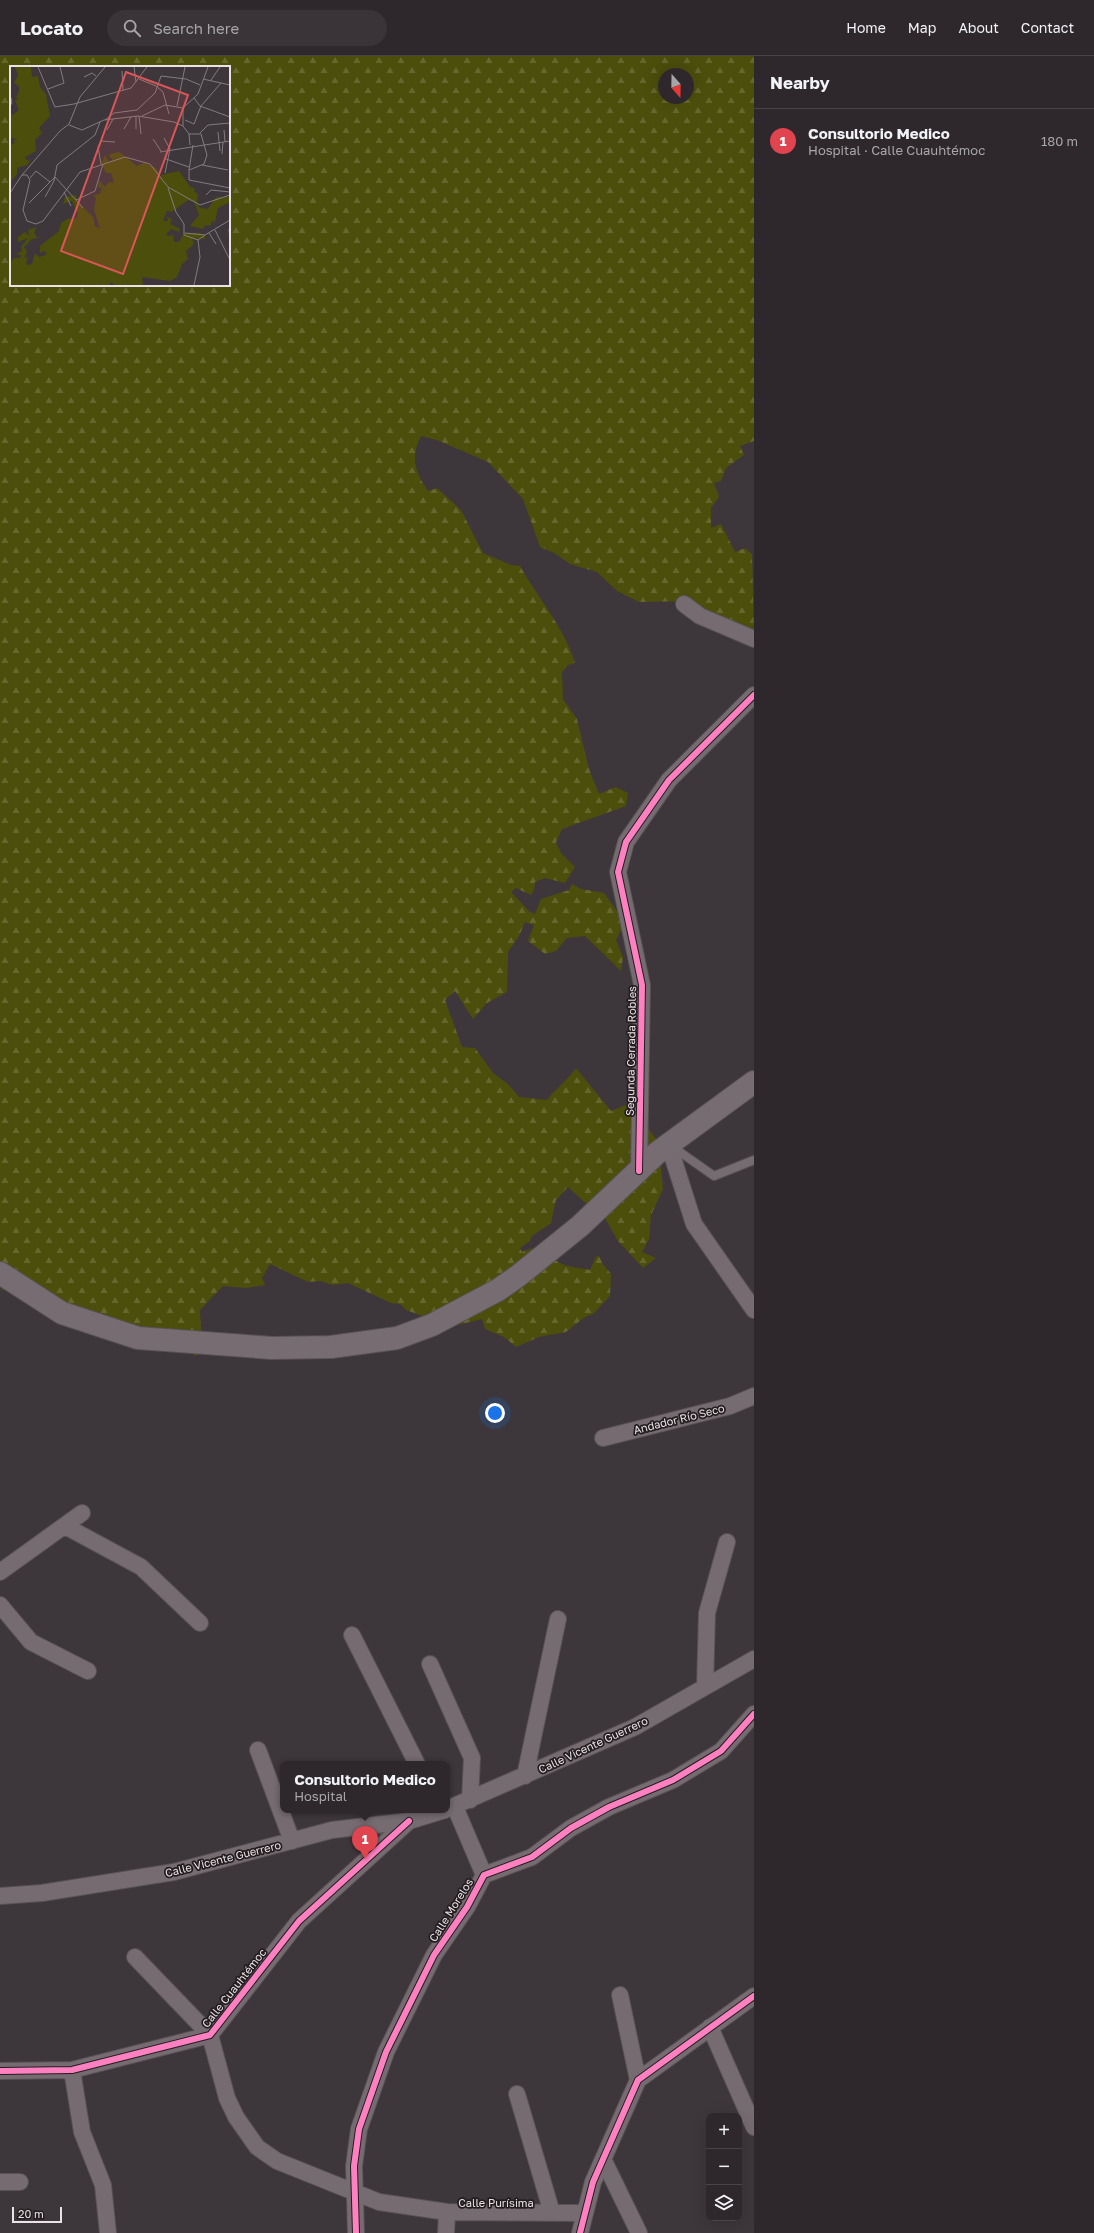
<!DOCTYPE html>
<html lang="en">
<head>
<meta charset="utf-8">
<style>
  :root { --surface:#2e282c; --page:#3a3438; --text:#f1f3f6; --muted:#a7a6a9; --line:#494448; --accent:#bca0f2 }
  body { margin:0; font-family:"Golos Text",sans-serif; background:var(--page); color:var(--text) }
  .controls { position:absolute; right:12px; bottom:12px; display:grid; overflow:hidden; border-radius:8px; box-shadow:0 4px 16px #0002 }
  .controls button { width:36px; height:36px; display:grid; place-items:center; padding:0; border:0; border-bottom:1px solid var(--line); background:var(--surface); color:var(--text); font:20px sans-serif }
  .compass { position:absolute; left:658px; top:12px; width:36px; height:36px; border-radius:50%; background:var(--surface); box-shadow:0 4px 16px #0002; rotate:160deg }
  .scale { position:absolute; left:12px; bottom:10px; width:50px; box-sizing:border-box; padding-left:4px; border:2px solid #eae2e6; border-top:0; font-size:11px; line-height:14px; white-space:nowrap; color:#eae2e6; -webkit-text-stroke:3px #231d20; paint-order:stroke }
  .you { position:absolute; left:495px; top:1357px; width:14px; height:14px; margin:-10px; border:3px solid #fff; border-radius:50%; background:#1a73e8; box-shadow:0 0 0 6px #1a73e833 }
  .badge { display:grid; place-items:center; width:26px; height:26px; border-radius:50%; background:var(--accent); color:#fff; font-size:13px; font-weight:700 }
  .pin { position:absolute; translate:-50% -33px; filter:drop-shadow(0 1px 2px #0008) }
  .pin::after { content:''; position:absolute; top:21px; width:14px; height:12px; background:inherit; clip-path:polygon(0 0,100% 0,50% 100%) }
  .popup { position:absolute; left:280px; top:1705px; width:170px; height:52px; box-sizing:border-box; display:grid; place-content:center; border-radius:8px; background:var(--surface); filter:drop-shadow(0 1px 3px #0005); font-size:13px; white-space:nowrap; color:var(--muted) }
  .popup b { font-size:15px; color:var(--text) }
  .popup::after { content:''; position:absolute; left:50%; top:100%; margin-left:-8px; border:8px solid transparent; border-top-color:var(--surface) }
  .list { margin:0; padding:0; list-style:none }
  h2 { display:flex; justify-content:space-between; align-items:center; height:52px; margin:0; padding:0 16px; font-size:17px }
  h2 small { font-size:13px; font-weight:400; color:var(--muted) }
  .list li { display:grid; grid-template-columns:26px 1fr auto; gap:12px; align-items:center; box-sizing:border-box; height:64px; padding:0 16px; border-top:1px solid var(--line) }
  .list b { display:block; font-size:15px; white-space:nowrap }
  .list p { margin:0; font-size:13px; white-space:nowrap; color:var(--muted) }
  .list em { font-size:13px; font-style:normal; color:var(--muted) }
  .icon { flex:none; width:22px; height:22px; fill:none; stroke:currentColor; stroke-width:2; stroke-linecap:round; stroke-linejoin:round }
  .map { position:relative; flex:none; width:754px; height:2177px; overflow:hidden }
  header { display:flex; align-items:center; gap:24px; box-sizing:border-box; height:56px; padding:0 20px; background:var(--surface); border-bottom:1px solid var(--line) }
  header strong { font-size:19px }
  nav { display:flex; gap:22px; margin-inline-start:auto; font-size:14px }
  .search { width:280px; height:36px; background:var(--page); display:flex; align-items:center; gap:10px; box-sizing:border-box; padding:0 14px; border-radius:22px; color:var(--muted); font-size:15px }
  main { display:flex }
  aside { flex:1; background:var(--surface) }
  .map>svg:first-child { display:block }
  .forest { fill:url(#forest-firs); fill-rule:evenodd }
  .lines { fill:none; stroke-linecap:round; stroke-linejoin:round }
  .lane-casing { stroke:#585256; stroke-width:10 }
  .street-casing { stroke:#585256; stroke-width:18 }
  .secondary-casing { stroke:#585256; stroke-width:24 }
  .lane { stroke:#756b71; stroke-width:8 }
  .street { stroke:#756b71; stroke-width:16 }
  .secondary { stroke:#786c73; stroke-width:22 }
  .cycleway-casing { stroke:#231d20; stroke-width:8 }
  .cycleway { stroke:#ff80c0; stroke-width:6 }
  .labels { text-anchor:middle; stroke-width:3.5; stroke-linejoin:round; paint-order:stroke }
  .street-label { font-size:11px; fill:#eae2e6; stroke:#231d20 }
  .inset-road { fill:none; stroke:#827b7f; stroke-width:1 }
  .view { fill:#db5658; fill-opacity:0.15; stroke:#db5658; stroke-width:2 }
  .inset-edge { fill:none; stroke:#eae2e6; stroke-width:2 }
</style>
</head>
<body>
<header>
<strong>Locato</strong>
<div class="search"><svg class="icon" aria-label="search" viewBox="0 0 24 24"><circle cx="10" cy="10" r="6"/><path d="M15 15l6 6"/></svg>Search here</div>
<nav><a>Home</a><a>Map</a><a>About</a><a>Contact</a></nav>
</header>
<main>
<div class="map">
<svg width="754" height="2177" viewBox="0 0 754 2177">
  <defs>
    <pattern id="forest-firs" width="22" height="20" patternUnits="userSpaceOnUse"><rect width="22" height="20" fill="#4c4e0c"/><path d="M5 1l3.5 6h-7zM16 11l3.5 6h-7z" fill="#66672f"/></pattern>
  </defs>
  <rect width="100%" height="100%" fill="#3d363a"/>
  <path class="forest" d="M0,0h754v385l-14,5 4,9 -18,13 -5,13 -7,2 5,14 -8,11v20l10,-4 14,28 10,-4 7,6 2,83 -25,-7 -39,-29 -51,1 -22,-11 -20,-19 -27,-8 -16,-11 -14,-6 -17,-48 -35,-37 -51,-22 -16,-4c-11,22 -6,36 7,55l9,-3 24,22 22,43 28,12 9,1c18,32 44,61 55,97l-7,2 -6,7 1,27 14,20 12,50 10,25 17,-7 12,6 -2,13 -64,23 -6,13 5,11 14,14 -10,16 -20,-5 -10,4 -1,8 -3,5 -15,-7 -5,4 19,20 5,2 6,-15 28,-9 3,-6 9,5 23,4 21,29 -9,18 7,17 -2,14 -36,-35 -18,2 -11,13 -11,3 -17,-13 6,-16 -9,-3 -6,14 -11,16 -1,40 -20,11 -14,16 -18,-28 -10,9 17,47 13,1 18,25 15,11 11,13 28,3c9,-12 20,-19 29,-32l35,43 17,-7 14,4 8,23 14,18 -4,8 3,32 -12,26 -2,24 -7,13 14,6 -13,10 -25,-27 -16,-28 -12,-6 -22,-20 -12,13 -5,23 -19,13 -2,5 -10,7 2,4c28,-12 23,5 40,12 8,3 19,4 28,6l6,-13 3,-2 3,8 9,11 -1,22 -17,18 -8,3 -19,15 -27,5 -23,10 -12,-10 -19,-8 -3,-10 -37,9 -9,-7 -30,-11 -6,-6 -9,-1 -43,-20 -15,2 -13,-4 -12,1 -38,-18 -8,14 3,7 -19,3 -23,-2 -23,24 1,20 8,20 -14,6 -13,-15 -131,-26 -23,-10 -13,-12 -3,-7 -10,4 -2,-5zM11,11h218v218h-218zM664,18h24v24h-24z"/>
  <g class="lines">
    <g class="lane-casing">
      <path id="lane" d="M670,1089l44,31 40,-16"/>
    </g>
    <g class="street-casing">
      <path id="street" d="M684,548l16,12 54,23
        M664,1092l9,10 21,66 60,86
        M639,1115l3,-186 -24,-113 8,-30 43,-62 85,-85
        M603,1382l127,-32 24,-10
        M65,1470l76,41 59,56
        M0,1516l82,-59
        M0,1549l31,37 57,29
        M352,1579l65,129
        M430,1608l42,94 -2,42
        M705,1631l2,-74 20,-71
        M258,1694l34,91
        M525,1720l33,-157
        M455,1751l29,68
        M447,1753l188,-82 119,-68
        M0,1840l42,-3 132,-21 158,-42 77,-9 36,-11
        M135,1901l75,78 17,63 9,19 21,30 20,14 102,41 68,10 137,1
        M620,1939l18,85
        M710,1971l44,100
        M72,2014l10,62 21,53 5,48
        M1,2015l71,-1 138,-35 89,-114 110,-100
        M517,2038l35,119
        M603,2103l36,74
        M0,2126h20
        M356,2177l-2,-67 5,-37 27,-77 48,-97 33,-48 17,-32 48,-18 39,-29 38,-21 64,-27 48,-29 33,-37
        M446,2177l1,-21
        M580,2177l13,-51 45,-102 116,-84"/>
    </g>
    <g class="secondary-casing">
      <path id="secondary" d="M0,1217l62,40 76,25 134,10 59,-1 66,-9 35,-13 66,-35 20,-14 62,-50 77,-73 97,-71"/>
    </g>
    <use href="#lane" class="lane"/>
    <use href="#street" class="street"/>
    <use href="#secondary" class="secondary"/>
    <g class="cycleway-casing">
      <path id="cycleway" d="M639,1115l3,-186 -24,-113 8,-30 43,-62 85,-85
        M1,2015l71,-1 138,-35 89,-114 110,-100
        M356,2177l-2,-67 5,-37 27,-77 48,-97 33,-48 17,-32 48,-18 39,-29 38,-21 64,-27 48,-29 33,-37
        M580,2177l13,-51 45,-102 116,-84"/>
    </g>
    <use href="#cycleway" class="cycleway"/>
  </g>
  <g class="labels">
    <g class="street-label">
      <text transform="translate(631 995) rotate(-89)" y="4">Segunda Cerrada Robles</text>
      <text transform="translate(679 1363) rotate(-14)" y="4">Andador Río Seco</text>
      <text transform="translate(593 1689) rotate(-25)" y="4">Calle Vicente Guerrero</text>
      <text transform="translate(223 1803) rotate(-14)" y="4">Calle Vicente Guerrero</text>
      <text transform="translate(451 1854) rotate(-58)" y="4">Calle Morelos</text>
      <text transform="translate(234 1932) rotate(-52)" y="4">Calle Cuauhtémoc</text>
      <text x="496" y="2151">Calle Purísima</text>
    </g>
  </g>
  <g transform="translate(10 10)">
    <rect width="220" height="220" fill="#3d363a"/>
    <path d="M5,1h16l1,10 6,-1 2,11 6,7 4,22 -11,12 3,5 -7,7 1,11 -11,6v2l5,2 -3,4 -10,3v6l-7,9v-34l2,-6 3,1 -2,-4h5l-8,-3v-24l3,2 6,-5 -4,-10h4l-3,-2 3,-7v-5l-5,-3 4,-8zM109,86l18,14 7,-3 12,5 5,9v-2l18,-4 12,17h4l-1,3 4,3 -1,9 3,5 8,1 8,-12h14v5l-12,6 -3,14 -3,-1 -1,4 -7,1 -1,3 -13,-3 9,-11 -5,-13 -6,-2 -16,12 -5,-1 -4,10h5l-1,-5 5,4 -2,4 10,5 -1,3 -8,-3 -5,5 2,2 5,-1 1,7h5l5,-9h16l5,3v3l-13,-1 2,6 -8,7 2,8 -6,5 -5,13 -7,4 -28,-4 1,8h-28l-5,-3v3h-100v-22l4,-5h6l1,-3 -5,-1 6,-3 -1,-4 7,-9 -10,4v-5l7,-5 4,4 -1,-6 8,-3 -2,6 4,5 -6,1 -8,8 3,5 -3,6 4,-1 -2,7 3,1 3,-1 3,-11 4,4 7,-2 -1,-4 -5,2v-7l19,-15 2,-8 8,-5 4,2 4,-3 1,-3 -6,-13 -9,3 2,-7 11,-2 1,7 11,10 5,5 2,9 5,3 -6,-20 2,-11 -3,-3 7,-1 1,-5 5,1 -8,-3 1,-7 6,7 4,-5 5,1 -3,-10h-5l-5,-9 4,-9 4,7 4,-3 -4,-2 1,-3z" fill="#4c4e0c"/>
    <path class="inset-road" d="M28,1l17,40 19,-3 57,-16 16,-21M95,1l-25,30 -11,27 -9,7 -38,44h5l3,5 -7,30 4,11 9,3 7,-3 37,-49 45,-15 25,7 18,23 32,18 30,-10M124,1l2,15M112,5l1,19M74,11l8,-4 4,3M129,13l17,7 7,6 6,22M193,13l27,6M201,14l9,-13M38,23l16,-6 -4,-16M0,29l2,7 -2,5M184,32l6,8 30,11M167,40l8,-39M173,42l15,-14 10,-27M173,42v18l6,8 1,11M129,50l2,18M132,50l23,-11 18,3M95,54l9,-7 23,-3 18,-17 6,-17 25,3 14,6M175,54l9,4 7,-18 20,-23M59,59l13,5 22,-10 34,-4 36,6 9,4M114,63l7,-12M126,63v-13M97,64l6,-11M214,64l1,12M208,66l2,19M190,67l8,-8 22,-2M179,68h12l6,21 -3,9 -15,6v10l41,8M154,72l6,11 -5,24M143,73l8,12M150,86l70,-11M212,88l1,-12M156,93l23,8M91,98l-3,-17 3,-6 14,1M192,99l26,5M179,104l4,-25M45,111l21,23M20,112l6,-7 14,11M158,122l8,24 8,12v11l14,5 7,-5M54,126l7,14M0,127l12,-18M196,129l5,-5 19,2M35,131l9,-16 3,-16 38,-30 5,-13M19,137l26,-26M73,142l-7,-8 19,-9 8,-27M219,163l1,12M205,164l14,28M175,167l20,2 25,-15M199,167l7,11M184,219l6,-28 -2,-17"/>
    <path class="view" d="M116,6l62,23 -65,179 -62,-23z"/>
    <rect width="220" height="220" class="inset-edge"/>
  </g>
</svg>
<div class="controls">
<button>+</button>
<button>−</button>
<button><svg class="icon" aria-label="layers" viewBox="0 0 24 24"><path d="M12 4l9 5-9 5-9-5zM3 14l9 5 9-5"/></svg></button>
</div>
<svg class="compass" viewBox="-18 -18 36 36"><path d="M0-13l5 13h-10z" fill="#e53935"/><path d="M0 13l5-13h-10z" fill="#a7a6a9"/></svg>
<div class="scale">20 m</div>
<div class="you"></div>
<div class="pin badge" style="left:365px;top:1803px;background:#e0444e">1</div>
<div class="popup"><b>Consultorio Medico</b>Hospital</div>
</div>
<aside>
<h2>Nearby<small></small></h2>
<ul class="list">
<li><span class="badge" style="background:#e0444e">1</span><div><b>Consultorio Medico</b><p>Hospital · Calle Cuauhtémoc</p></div><em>180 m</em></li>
</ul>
</aside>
</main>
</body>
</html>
